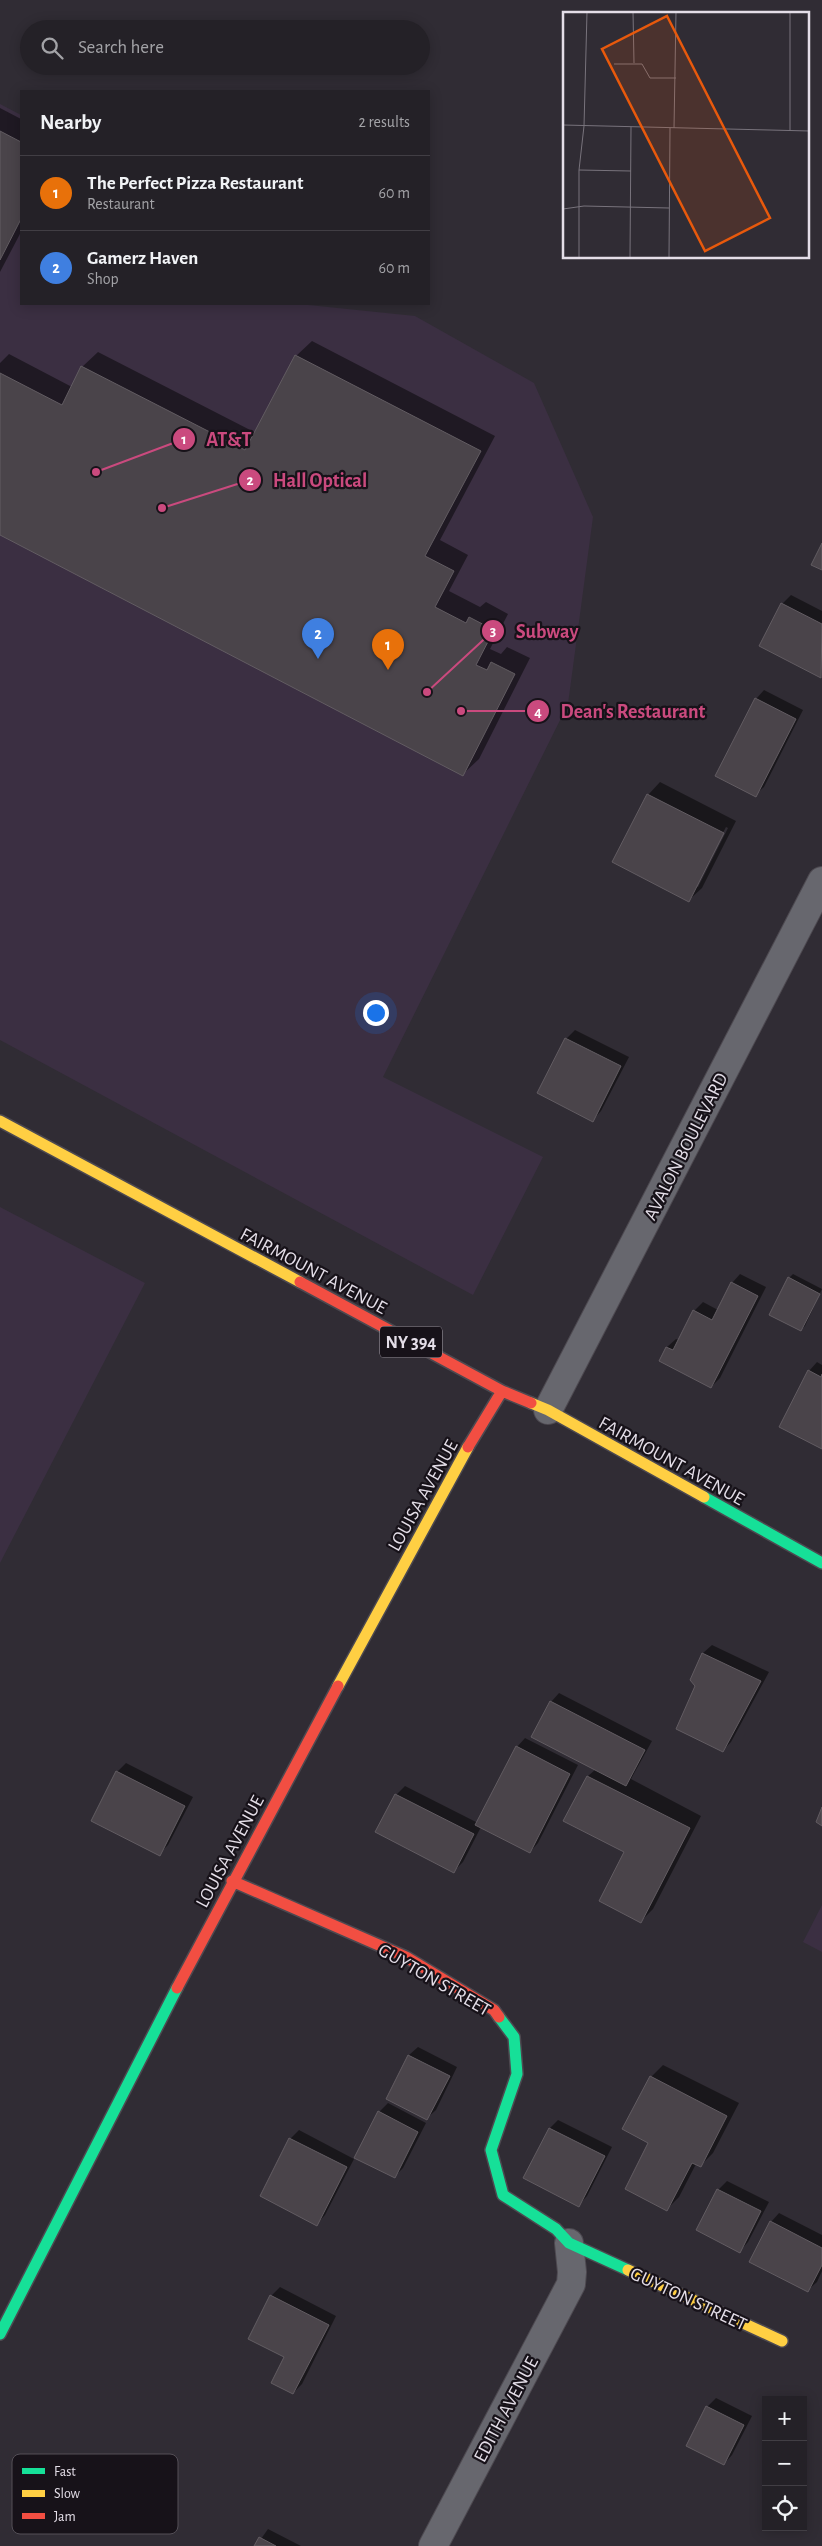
<!DOCTYPE html>
<html lang="en">
<head>
<meta charset="utf-8">
<style>
  :root { --surface:#242127; --page:#302e33; --text:#f1f3f6; --muted:#a3a3a7; --line:#413e44; --accent:#a5a0a9 }
  body { margin:0; font-family:"Alegreya Sans",sans-serif; background:var(--page); color:var(--text) }
  .controls { position:absolute; right:15px; bottom:15px; display:grid; overflow:hidden; border-radius:0px; box-shadow:0 2px 12px #0003 }
  .controls button { width:45px; height:45px; display:grid; place-items:center; padding:0; border:0; border-bottom:1px solid var(--line); background:var(--surface); color:var(--text); font:25px sans-serif }
  .you { position:absolute; left:375px; top:1012px; width:18px; height:18px; margin:-12px; border:4px solid #fff; border-radius:50%; background:#1a73e8; box-shadow:0 0 0 8px #1a73e833 }
  .badge { display:grid; place-items:center; width:32px; height:32px; border-radius:50%; background:var(--accent); color:#fff; font-size:16px; font-weight:700 }
  .pin { position:absolute; translate:-50% -41px; filter:drop-shadow(0 1px 2px #0008) }
  .pin::after { content:''; position:absolute; top:26px; width:18px; height:15px; background:inherit; clip-path:polygon(0 0,100% 0,50% 100%) }
  .list { margin:0; padding:0; list-style:none }
  h2 { display:flex; justify-content:space-between; align-items:center; height:65px; margin:0; padding:0 20px; font-size:21px }
  h2 small { font-size:16px; font-weight:400; color:var(--muted) }
  .list li { display:grid; grid-template-columns:32px 1fr auto; gap:15px; align-items:center; box-sizing:border-box; height:75px; padding:0 20px; border-top:1px solid var(--line) }
  .list b { display:block; font-size:19px; white-space:nowrap }
  .list p { margin:0; font-size:16px; white-space:nowrap; color:var(--muted) }
  .list em { font-size:16px; font-style:normal; color:var(--muted) }
  .icon { flex:none; width:28px; height:28px; fill:none; stroke:currentColor; stroke-width:2; stroke-linecap:round; stroke-linejoin:round }
  .map { position:relative; flex:none; width:822px; height:2546px; overflow:hidden }
  .search { position:absolute; background:var(--surface); box-shadow:0 2px 12px #0003; left:20px; top:20px; width:410px; height:55px; display:flex; align-items:center; gap:12px; box-sizing:border-box; padding:0 18px; border-radius:28px; color:var(--muted); font-size:19px }
  .panel { position:absolute; background:var(--surface); box-shadow:0 2px 12px #0003; left:20px; top:90px; width:410px; height:215px; border-radius:0px }
  .map>svg:first-child { display:block }
  .built { fill:#3b2f42 }
  .shadow { fill:#0007; fill-rule:evenodd }
  .building { fill:#4a444a; stroke:#625c62 }
  .lines { fill:none; stroke-linecap:round; stroke-linejoin:round }
  .street-casing { stroke:#4d4950; stroke-width:30 }
  .fast-casing { stroke:#4d4950; stroke-width:14 }
  .slow-casing { stroke:#4d4950; stroke-width:14 }
  .jam-casing { stroke:#4d4950; stroke-width:14 }
  .street { stroke:#67676e; stroke-width:28 }
  .fast { stroke:#16e098; stroke-width:11 }
  .slow { stroke:#ffcf43; stroke-width:11 }
  .jam { stroke:#f24e42; stroke-width:11 }
  .labels { text-anchor:middle; stroke-width:4.5; stroke-linejoin:round; paint-order:stroke }
  .shield { fill:#171219; stroke:#a6a1aa; stroke-width:1 }
  .shield-label { font-size:18px; font-weight:bold; fill:#e4dee8 }
  .street-label { font-size:19px; fill:#e4dee8; stroke:#171219 }
  .inset-road { fill:none; stroke:#78737c; stroke-width:1 }
  .view { fill:#e8590c; fill-opacity:0.15; stroke:#e8590c; stroke-width:2.5 }
  .inset-edge { fill:none; stroke:#e4dee8; stroke-width:2.5 }
  .key { fill:#171219; stroke:#544f57; stroke-width:1 }
  .key-label { font-size:14px; fill:#e4dee8 }
  .leader { fill:none; stroke:#ca4a7e; stroke-width:2 }
  .callout-dot { fill:#ca4a7e; stroke:#171219; stroke-width:2 }
  .mark-label { font-size:15px; text-anchor:middle; font-weight:bold; fill:#fff }
  .callout-label { font-size:20px; text-anchor:middle; font-weight:bold; fill:#ca4a7e; stroke:#171219; stroke-width:4.5; stroke-linejoin:round; paint-order:stroke }
</style>
</head>
<body>
<div class="map">
<svg width="822" height="2546" viewBox="0 0 822 2546">
  <rect width="100%" height="100%" fill="#302c34"/>
  <path class="built" d="M0,104l21,11v189h278l116,12 119,67 59,134 -25,187 -185,373 160,80 -70,138 -473,-255z
    M0,1207l145,76 -145,280z
    M822,1905v47l-19,-10z"/>
  <path class="shadow" d="M0,108l21,11v113l-21,40z
    M312,341l183,95 -55,104 28,15 -19,36 31,16 6,-5 22,12 -18,35 11,5 6,-7 23,11 -51,101 -16,15 -463,-241v-170l9,-9 63,33 10,-20 16,-15 158,81 40,-77z
    M791,595l31,16 -1,65 -60,-30 21,-42z
    M764,690l39,20 -39,77 -9,8 1,-96z
    M660,782l76,39 -34,67 -13,12 -41,-105zM726,827l2,1 -30,59h-3z
    M575,1030l54,27 -28,54 -8,9 -27,-81z
    M740,1274l26,13 -46,91 -9,9 -50,-27 6,-13 9,-8 3,1 15,-29 9,-9 15,8 14,-27z
    M793,1274l29,15 -17,37 -4,4 -12,-52z
    M817,1362l5,3v82l-13,-76z
    M712,1645l57,27 -38,70 -9,9 -25,-66 -5,-5 11,-27z
    M559,1693l93,48 -21,38 70,37 -48,93 -12,12 -15,-69 -61,-31 23,-45 8,-7 -45,-67z
    M525,1738l53,27 -40,78 -8,9 -49,-25 -18,35 -9,9 -58,-76 9,-9 73,37 39,-76z
    M126,1763l67,34 -25,48 -9,9 -42,-82z
    M418,2047l39,20 -21,43 -9,8 -40,-20 22,-43z
    M663,2065l76,38 -26,50 -13,13 -4,-2 -17,33 -12,12 -17,-67 1,-65z
    M388,2103l38,20 -23,45 -9,9 -15,-65z
    M558,2120l54,27 -25,49 -8,9 -29,-77z
    M299,2130l55,29 -29,56 -8,9 -27,-85z
    M727,2181l42,21 -21,40 -8,9 -42,-21 20,-40z
    M779,2213l43,22v36l-5,11 -9,8 -37,-68z
    M280,2287l56,29 -34,68 -9,9 -7,-36 -36,-19 21,-42z
    M716,2398l36,18 -20,39 -8,9 -17,-57z
    M268,2529l33,17h-45z"/>
  <path class="building" d="M0,131l21,11v77l-21,41z
    M295,355l186,96 -56,105 29,15 -19,36 31,16 3,-6 25,13 -18,35 11,5 4,-8 24,12 -52,102 -463,-241v-162l62,32 19,-39 164,84z
    M822,543v27l-11,-5z
    M781,603l41,21 -1,54 -62,-32z
    M755,698l41,21 -40,78 -41,-21z
    M647,794l77,39 -35,69 -77,-40z
    M565,1038l56,28 -28,56 -56,-29z
    M788,1277l32,17 -19,37 -32,-16z
    M731,1282l27,14 -47,92 -52,-27 7,-14 7,3 20,-40 19,10z
    M808,1370l13,7 1,-3v75l-43,-22z
    M702,1653l59,28 -38,71 -47,-23 19,-43 -5,-6z
    M550,1701l95,49 -19,36 -95,-49z
    M516,1746l54,28 -40,79 -55,-28z
    M116,1771l69,35 -25,50 -69,-35z
    M587,1776l103,52 -49,95 -42,-22 25,-49 -61,-31z
    M395,1794l79,40 -20,39 -79,-41z
    M822,1807v19l-6,-4z
    M408,2055l42,21 -23,44 -41,-21z
    M650,2076l77,40 -26,51 -9,-4 -25,48 -42,-22 23,-46 -26,-14z
    M378,2111l40,21 -23,46 -41,-20z
    M549,2128l56,28 -26,51 -56,-29z
    M289,2138l58,29 -30,59 -57,-30z
    M717,2189l44,22 -21,42 -44,-23z
    M770,2221l52,27v17l-14,27 -59,-30z
    M270,2295l59,30 -36,69 -22,-11 13,-26 -36,-18z
    M706,2406l38,19 -20,40 -38,-19z
    M259,2537l17,9h-22z"/>
  <g class="lines">
    <g class="street-casing">
      <path id="street" d="M548,1410l274,-529
        M433,2546l138,-262 1,-12 -3,-29"/>
    </g>
    <g class="fast-casing">
      <path id="fast" d="M704,1497l118,66
        M499,2017l15,20 3,37 -26,76 12,45 53,34 13,14 59,27
        M0,2334l177,-346"/>
    </g>
    <g class="slow-casing">
      <path id="slow" d="M0,1121l300,161
        M531,1403l17,7 156,87
        M338,1686l130,-239
        M628,2270l154,71"/>
    </g>
    <g class="jam-casing">
      <path id="jam" d="M300,1282l202,109 29,12
        M468,1447l34,-56
        M232,1881l174,76 88,53 5,7
        M177,1988l161,-302"/>
    </g>
    <use href="#street" class="street"/>
    <use href="#fast" class="fast"/>
    <use href="#slow" class="slow"/>
    <use href="#jam" class="jam"/>
  </g>
  <g class="labels">
    <rect class="shield" x="380" y="1326.5" width="62" height="31" rx="4"/>
    <g class="shield-label">
      <text x="411" y="1348">NY 394</text>
    </g>
    <g class="street-label">
      <text transform="translate(685 1146) rotate(-63)" y="7">AVALON BOULEVARD</text>
      <text transform="translate(314 1270) rotate(28)" y="7">FAIRMOUNT AVENUE</text>
      <text transform="translate(672 1460) rotate(29)" y="7">FAIRMOUNT AVENUE</text>
      <text transform="translate(422 1495) rotate(-61)" y="7">LOUISA AVENUE</text>
      <text transform="translate(229 1851) rotate(-62)" y="7">LOUISA AVENUE</text>
      <text transform="translate(435 1979) rotate(30)" y="7">GUYTON STREET</text>
      <text transform="translate(689 2298) rotate(25)" y="7">GUYTON STREET</text>
      <text transform="translate(505 2409) rotate(-62)" y="7">EDITH AVENUE</text>
    </g>
  </g>
  <g transform="translate(563 12)">
    <rect width="246" height="246" fill="#302c34"/>
    <path class="inset-road" d="M70,0l1,51M227,0v118M51,52h28l8,14h26M0,113l247,6M111,116l2,-116M16,158l52,1M0,197l21,-3 85,2M16,246v-88l5,-44 3,-114M67,246l1,-131M106,246l1,-130"/>
    <path class="view" d="M104,4l103,202 -65,33 -103,-202z"/>
    <rect width="246" height="246" class="inset-edge"/>
  </g>
  <rect x="12" y="2454" width="166" height="80" rx="8" class="key"/>
  <rect x="22" y="2468" width="23" height="6" fill="#16e098"/>
  <rect x="22" y="2490" width="23" height="7" fill="#ffcf43"/>
  <rect x="22" y="2513" width="23" height="6" fill="#f24e42"/>
  <g class="key-label">
    <text x="54" y="2476">Fast</text>
    <text x="54" y="2498">Slow</text>
    <text x="54" y="2521">Jam</text>
  </g>
  <path class="leader" d="M96 472L184 439M162 508L250 480M427 692L493 631M461 711L538 711"/>
  <g class="callout-dot">
    <circle cx="96" cy="472" r="5"/>
    <circle cx="162" cy="508" r="5"/>
    <circle cx="427" cy="692" r="5"/>
    <circle cx="461" cy="711" r="5"/>
    <circle cx="184" cy="439" r="12"/>
    <circle cx="250" cy="480" r="12"/>
    <circle cx="493" cy="631" r="12"/>
    <circle cx="538" cy="711" r="12"/>
  </g>
  <g class="mark-label">
    <text x="184" y="444">1</text>
    <text x="250" y="485">2</text>
    <text x="493" y="636">3</text>
    <text x="538" y="717">4</text>
  </g>
  <g class="callout-label">
    <text x="229" y="446">AT&amp;T</text>
    <text x="320" y="487">Hall Optical</text>
    <text x="547" y="638">Subway</text>
    <text x="633" y="718">Dean's Restaurant</text>
  </g>
</svg>
<div class="controls">
<button>+</button>
<button>−</button>
<button><svg class="icon" aria-label="locate" viewBox="0 0 24 24"><circle cx="12" cy="12" r="6"/><path d="M12 2v4M12 18v4M2 12h4M18 12h4"/></svg></button>
</div>
<div class="you"></div>
<div class="pin badge" style="left:388px;top:670px;background:#e8710a">1</div>
<div class="pin badge" style="left:318px;top:659px;background:#3f7fe0">2</div>
<div class="search"><svg class="icon" aria-label="search" viewBox="0 0 24 24"><circle cx="10" cy="10" r="6"/><path d="M15 15l6 6"/></svg>Search here</div>
<section class="panel">
<h2>Nearby<small>2 results</small></h2>
<ul class="list">
<li><span class="badge" style="background:#e8710a">1</span><div><b>The Perfect Pizza Restaurant</b><p>Restaurant</p></div><em>60 m</em></li>
<li><span class="badge" style="background:#3f7fe0">2</span><div><b>Gamerz Haven</b><p>Shop</p></div><em>60 m</em></li>
</ul>
</section>
</div>
</body>
</html>
